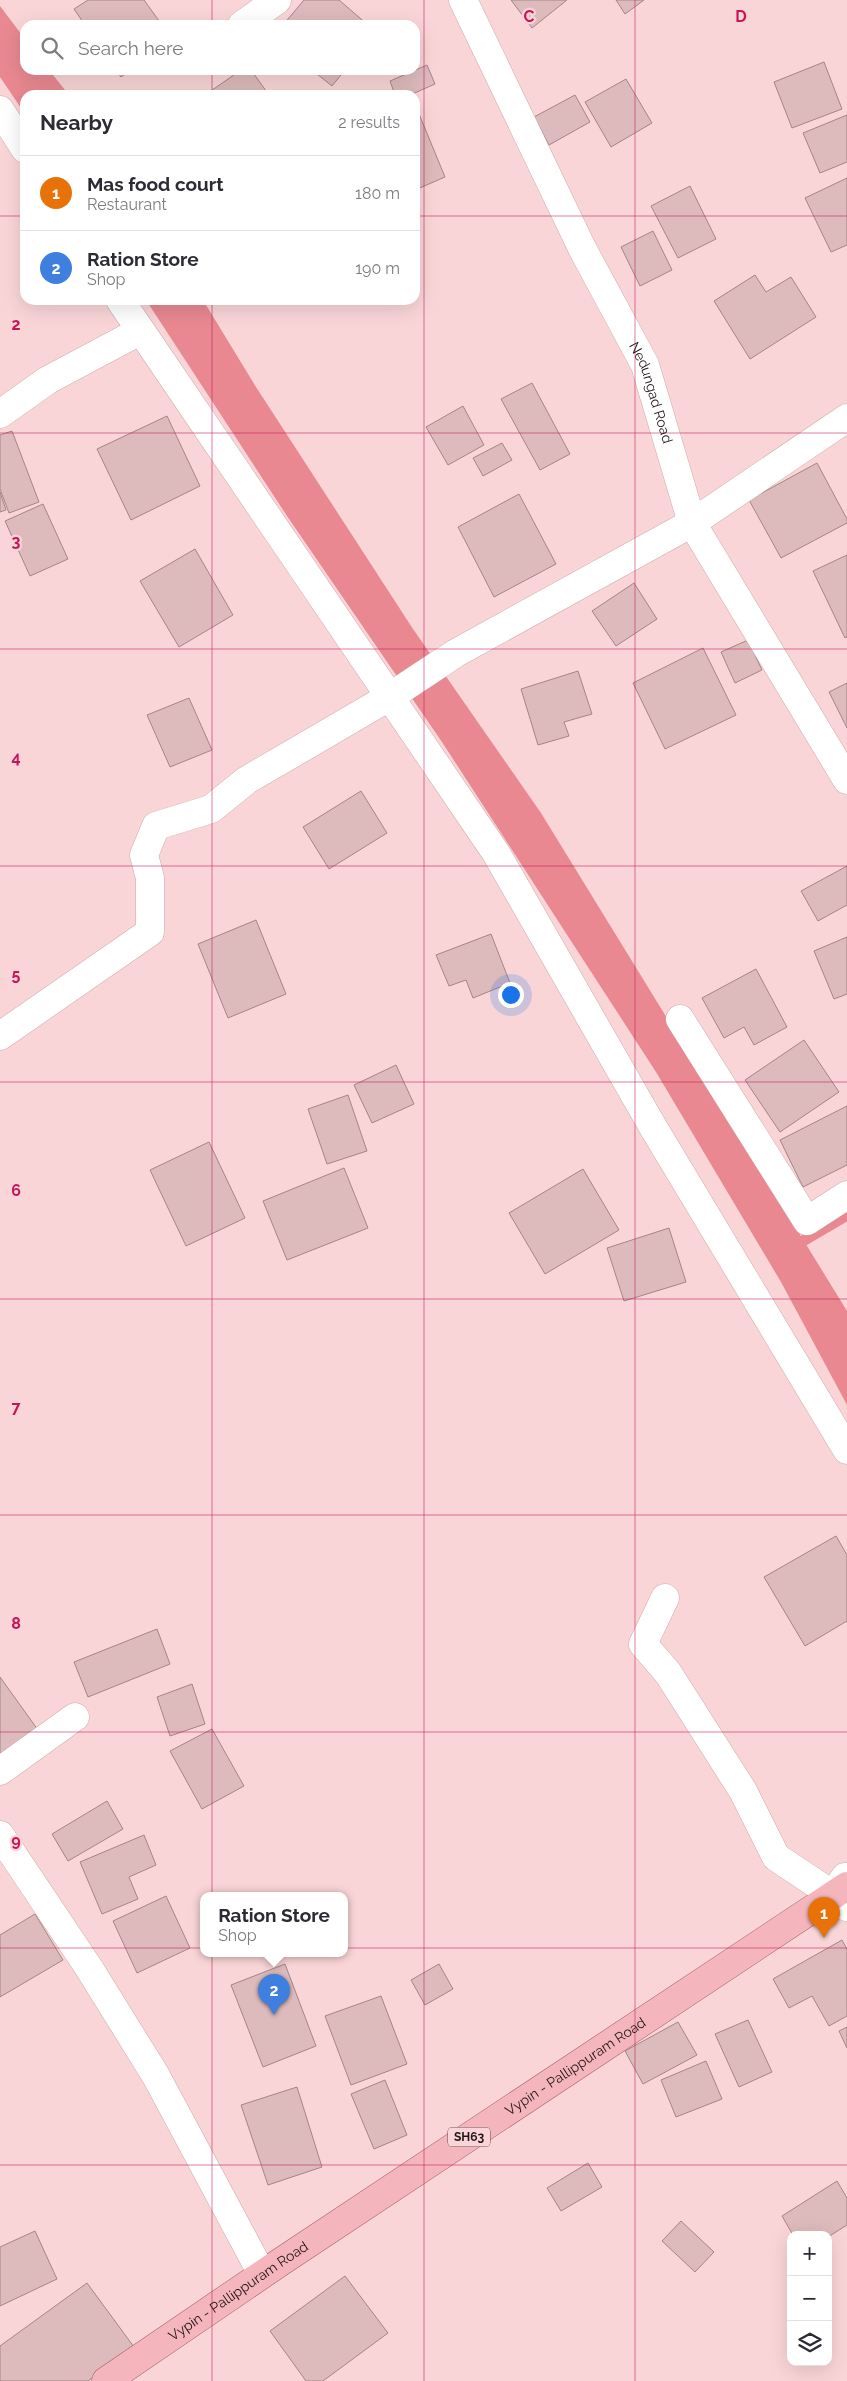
<!DOCTYPE html>
<html lang="en">
<head>
<meta charset="utf-8">
<style>
  :root { --surface:#fff; --page:#f2f2f3; --text:#2b2b33; --muted:#7c7c81; --line:#e1e1e2; --accent:#39768d }
  body { margin:0; font-family:Raleway,sans-serif; background:var(--page); color:var(--text) }
  .controls { position:absolute; right:15px; bottom:15px; display:grid; overflow:hidden; border-radius:10px; box-shadow:0 5px 20px #0002 }
  .controls button { width:45px; height:45px; display:grid; place-items:center; padding:0; border:0; border-bottom:1px solid var(--line); background:var(--surface); color:var(--text); font:25px sans-serif }
  .you { position:absolute; left:510px; top:994px; width:18px; height:18px; margin:-12px; border:4px solid #fff; border-radius:50%; background:#1a73e8; box-shadow:0 0 0 8px #1a73e833 }
  .badge { display:grid; place-items:center; width:32px; height:32px; border-radius:50%; background:var(--accent); color:#fff; font-size:16px; font-weight:700 }
  .pin { position:absolute; translate:-50% -41px; filter:drop-shadow(0 1px 2px #0008) }
  .pin::after { content:''; position:absolute; top:26px; width:18px; height:15px; background:inherit; clip-path:polygon(0 0,100% 0,50% 100%) }
  .popup { position:absolute; left:200px; top:1892px; width:148px; height:65px; box-sizing:border-box; display:grid; place-content:center; border-radius:10px; background:var(--surface); filter:drop-shadow(0 1px 4px #0005); font-size:16px; white-space:nowrap; color:var(--muted) }
  .popup b { font-size:19px; color:var(--text) }
  .popup::after { content:''; position:absolute; left:50%; top:100%; margin-left:-10px; border:10px solid transparent; border-top-color:var(--surface) }
  .list { margin:0; padding:0; list-style:none }
  h2 { display:flex; justify-content:space-between; align-items:center; height:65px; margin:0; padding:0 20px; font-size:21px }
  h2 small { font-size:16px; font-weight:400; color:var(--muted) }
  .list li { display:grid; grid-template-columns:32px 1fr auto; gap:15px; align-items:center; box-sizing:border-box; height:75px; padding:0 20px; border-top:1px solid var(--line) }
  .list b { display:block; font-size:19px; white-space:nowrap }
  .list p { margin:0; font-size:16px; white-space:nowrap; color:var(--muted) }
  .list em { font-size:16px; font-style:normal; color:var(--muted) }
  .icon { flex:none; width:28px; height:28px; fill:none; stroke:currentColor; stroke-width:2; stroke-linecap:round; stroke-linejoin:round }
  .map { position:relative; flex:none; width:847px; height:2381px; overflow:hidden }
  .search { position:absolute; background:var(--surface); box-shadow:0 5px 20px #0002; left:20px; top:20px; width:400px; height:55px; display:flex; align-items:center; gap:12px; box-sizing:border-box; padding:0 18px; border-radius:15px; color:var(--muted); font-size:19px }
  .panel { position:absolute; background:var(--surface); box-shadow:0 5px 20px #0002; left:20px; top:90px; width:400px; height:215px; border-radius:15px }
  .map>svg:first-child { display:block }
  .water { fill:#e98891 }
  .lines { fill:none; stroke-linecap:round; stroke-linejoin:round }
  .stream { stroke:#e98891; stroke-width:11 }
  .building { fill:#ddbabb; stroke:#a68587 }
  .minor-casing { stroke:#ceacae; stroke-width:29 }
  .tertiary-casing { stroke:#ceacae; stroke-width:29 }
  .primary-casing { stroke:#a55e65; stroke-width:29 }
  .minor { stroke:#fff; stroke-width:28 }
  .tertiary { stroke:#fff; stroke-width:28 }
  .primary { stroke:#f4b6bc; stroke-width:28 }
  .grid { fill:none; stroke:#c2185b; stroke-width:1; stroke-opacity:0.55 }
  .labels { text-anchor:middle; stroke-width:4.5; stroke-linejoin:round; paint-order:stroke }
  .shield { fill:#f9d5d7; stroke:#624f50; stroke-width:1 }
  .shield-label { font-size:12px; font-weight:bold; fill:#221516 }
  .street-label { font-size:14px; fill:#221516; stroke:#f9d5d7 }
  .grid-label { font-size:16px; text-anchor:middle; font-weight:bold; fill:#c2185b; stroke:#f9d5d7; stroke-width:4.5; stroke-linejoin:round; paint-order:stroke }
</style>
</head>
<body>
<div class="map">
<svg width="847" height="2381" viewBox="0 0 847 2381">
  <rect width="100%" height="100%" fill="#f9d5d7"/>
  <path class="water" d="M0,6l25,33v31h24l20,25h-44v19l-25,-37z
    M146,300h57l53,87 157,242 128,184 306,498v94l-66,-123 -125,-210 -214,-330 -155,-226z"/>
  <g class="lines">
    <path class="stream" d="M791,1248l56,-33"/>
  </g>
  <path class="building" d="M88,0h56l18,25h-77l-11,-16z
    M304,0h35l29,25h-85z
    M511,0h56l-35,28z
    M616,0h28l-19,14z
    M824,62l18,47 -50,19 -18,-46z
    M427,65l8,19 -25,11h-15l-5,-14z
    M116,70h15l-10,7z
    M241,70h10l18,25h-64z
    M312,70h33l-13,16z
    M626,79l26,44 -41,24 -26,-45z
    M575,95l15,27 -41,23 -15,-28z
    M419,114l26,63 -30,13v-75z
    M847,115v47l-27,11 -17,-40z
    M847,178v67l-16,7 -26,-54z
    M690,186l26,53 -38,19 -27,-52z
    M653,231l19,39 -32,16 -19,-39z
    M755,275l11,17 25,-15 25,40 -66,42 -36,-58z
    M532,383l38,71 -30,16 -39,-71z
    M463,406l21,39 -36,20 -22,-38z
    M167,416l33,70 -69,34 -34,-71z
    M12,431l27,71 -30,11 -9,-24v-54z
    M502,443l10,17 -29,16 -10,-18z
    M817,463l30,56v4l-66,35 -32,-58z
    M0,492l6,18 -6,2z
    M519,494l37,70 -62,33 -36,-70z
    M43,504l25,55 -38,17 -25,-55z
    M195,549l38,66 -54,32 -39,-66z
    M847,555v82l-2,1 -32,-67z
    M634,583l23,36 -41,27 -24,-35z
    M748,640l14,30 -27,13 -14,-31z
    M703,648l33,67 -71,34 -32,-66z
    M578,671l14,43 -28,8 5,14 -31,9 -17,-56z
    M847,683v45l-18,-36z
    M189,698l23,52 -42,17 -23,-52z
    M361,791l26,42 -58,36 -26,-42z
    M847,866v39l-29,16 -17,-30z
    M256,920l30,74 -58,24 -30,-74z
    M491,934l19,49 -37,15 -7,-18 -17,6 -13,-31z
    M847,937v57l-13,5 -20,-48z
    M756,969l31,58 -33,18 -10,-18 -20,11 -22,-40z
    M804,1040l35,52 -59,40 -35,-52z
    M396,1065l18,39 -42,19 -18,-38z
    M348,1095l19,56 -40,13 -19,-55z
    M847,1106v59l-44,22 -23,-47z
    M209,1142l36,76 -59,28 -36,-76z
    M344,1168l24,60 -81,32 -24,-59z
    M583,1169l36,61 -74,44 -36,-61z
    M669,1228l17,54 -62,19 -17,-53z
    M836,1536l11,19v66l-42,25 -41,-69z
    M157,1629l13,35 -82,33 -14,-35z
    M0,1677l38,53 -38,27z
    M192,1684l13,40 -35,12 -13,-39z
    M212,1729l32,57 -42,23 -32,-58z
    M107,1801l16,28 -55,32 -16,-27z
    M144,1835l12,30 -27,12 9,22 -36,15 -22,-52z
    M166,1896l24,52 -53,25 -24,-52z
    M35,1914l28,46 -63,37v-62z
    M842,1940l5,9v67l-18,10 -17,-30 -23,12 -16,-29z
    M285,1964l31,82 -53,21 -32,-82z
    M439,1964l14,25 -28,16 -14,-25z
    M381,1996l26,68 -56,21 -26,-69z
    M748,2020l24,52 -33,15 -24,-53z
    M678,2022l19,33 -54,29 -18,-33z
    M847,2027v21l-8,-17z
    M706,2061l16,38 -46,18 -15,-37z
    M385,2080l22,55 -33,14 -23,-55z
    M297,2087l25,80 -54,18 -27,-80z
    M588,2163l14,24 -41,24 -14,-23z
    M837,2181l10,17v27l-19,12v-2h-35l-11,-19z
    M681,2221l33,31 -19,20 -33,-31z
    M35,2231l22,48 -57,27v-59z
    M345,2276l43,57 -65,48h-17l-36,-50z
    M87,2283l47,64 -46,34h-88v-35z"/>
  <g class="lines">
    <g class="minor-casing">
      <path id="minor" d="M242,25l35,-25
        M0,110l25,39
        M120,300l376,553 157,274 194,323
        M0,414l48,-34 92,-49
        M680,1019l127,202 40,-26
        M665,1598l-22,46 25,29 75,118 33,66 57,38 12,-18
        M0,1771l75,-54
        M0,1835l89,133 67,108 106,198"/>
    </g>
    <g class="tertiary-casing">
      <g id="tertiary">
        <path id="s1" d="M463,0l119,248 63,117 47,158 155,257"/>
        <path d="M0,1036l150,-104v-54l-6,-23 12,-29 55,-17 36,-29 144,-84 65,-43 236,-130 155,-105"/>
        <path d="M833,1895l14,12"/>
      </g>
    </g>
    <g class="primary-casing">
      <g id="primary">
        <path id="s2" d="M106,2381l176,-120 565,-375"/>
      </g>
    </g>
    <use href="#minor" class="minor"/>
    <use href="#tertiary" class="tertiary"/>
    <use href="#primary" class="primary"/>
  </g>
  <path class="grid" d="M212,0v25M424,0v2381M635,0v2381M212,70v25M0,216h25M415,216h432M212,300v2081M0,433h847M0,649h847M0,866h847M0,1082h847M0,1299h847M0,1515h847M0,1732h847M0,1948h847M0,2165h847"/>
  <g class="labels">
    <rect class="shield" x="448" y="2127.5" width="42" height="19" rx="4"/>
    <g class="shield-label">
      <text x="469" y="2141">SH63</text>
    </g>
    <g class="street-label">
      <text dy="5" stroke="none"><textPath href="#s1" startOffset="436">Nedungad Road</textPath></text>
      <text dy="5" stroke="none"><textPath href="#s2" startOffset="565">Vypin - Pallippuram Road</textPath></text>
      <text dy="5" stroke="none"><textPath href="#s2" startOffset="160">Vypin - Pallippuram Road</textPath></text>
    </g>
  </g>
  <g class="grid-label">
    <text x="529" y="22">C</text>
    <text x="741" y="22">D</text>
    <text x="16" y="330">2</text>
    <text x="16" y="547">3</text>
    <text x="16" y="763">4</text>
    <text x="16" y="980">5</text>
    <text x="16" y="1196">6</text>
    <text x="16" y="1413">7</text>
    <text x="16" y="1629">8</text>
    <text x="16" y="1846">9</text>
  </g>
</svg>
<div class="controls">
<button>+</button>
<button>−</button>
<button><svg class="icon" aria-label="layers" viewBox="0 0 24 24"><path d="M12 4l9 5-9 5-9-5zM3 14l9 5 9-5"/></svg></button>
</div>
<div class="you"></div>
<div class="pin badge" style="left:824px;top:1938px;background:#e8710a">1</div>
<div class="pin badge" style="left:274px;top:2015px;background:#3f7fe0">2</div>
<div class="popup"><b>Ration Store</b>Shop</div>
<div class="search"><svg class="icon" aria-label="search" viewBox="0 0 24 24"><circle cx="10" cy="10" r="6"/><path d="M15 15l6 6"/></svg>Search here</div>
<section class="panel">
<h2>Nearby<small>2 results</small></h2>
<ul class="list">
<li><span class="badge" style="background:#e8710a">1</span><div><b>Mas food court</b><p>Restaurant</p></div><em>180 m</em></li>
<li><span class="badge" style="background:#3f7fe0">2</span><div><b>Ration Store</b><p>Shop</p></div><em>190 m</em></li>
</ul>
</section>
</div>
</body>
</html>
